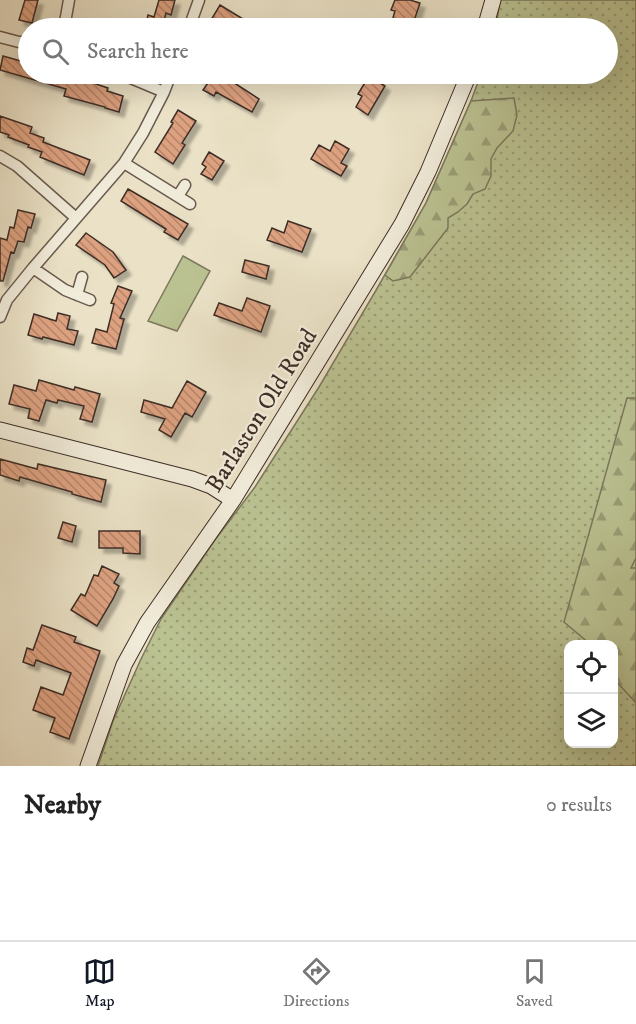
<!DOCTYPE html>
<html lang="en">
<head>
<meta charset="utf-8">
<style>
  :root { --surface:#fff; --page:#f6f6f6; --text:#222; --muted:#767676; --line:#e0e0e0; --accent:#111827 }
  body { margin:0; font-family:"IM FELL DW Pica",serif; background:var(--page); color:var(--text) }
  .controls { position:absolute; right:18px; bottom:18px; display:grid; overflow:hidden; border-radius:12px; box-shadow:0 6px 24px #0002 }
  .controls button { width:54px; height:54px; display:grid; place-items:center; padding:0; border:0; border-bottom:2px solid var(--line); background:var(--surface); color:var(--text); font:30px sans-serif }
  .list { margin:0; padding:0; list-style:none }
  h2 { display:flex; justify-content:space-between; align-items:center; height:78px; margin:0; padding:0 24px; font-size:26px }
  h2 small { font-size:20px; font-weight:400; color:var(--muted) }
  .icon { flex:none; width:33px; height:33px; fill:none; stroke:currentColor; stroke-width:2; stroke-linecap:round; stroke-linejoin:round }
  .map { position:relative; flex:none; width:636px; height:766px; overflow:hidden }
  .search { position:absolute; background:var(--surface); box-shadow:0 6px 24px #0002; left:18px; right:18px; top:18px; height:66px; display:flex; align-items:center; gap:15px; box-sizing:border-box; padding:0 21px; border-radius:33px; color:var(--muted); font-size:22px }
  .sheet { height:174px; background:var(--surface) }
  nav { display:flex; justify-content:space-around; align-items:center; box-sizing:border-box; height:84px; border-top:2px solid var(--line); background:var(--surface); font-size:16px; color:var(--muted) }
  nav a { display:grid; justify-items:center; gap:3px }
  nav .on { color:var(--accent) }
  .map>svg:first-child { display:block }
  .grass { fill:url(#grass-dots); stroke:#7c785c; stroke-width:1.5; fill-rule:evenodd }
  .forest { fill:url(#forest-firs); stroke:#7c785c; stroke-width:1.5 }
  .park { fill:#bbc292; stroke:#7c785c; stroke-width:1.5 }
  .building { fill:url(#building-back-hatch); stroke:#3e2d26; stroke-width:1.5; filter:url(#shadow) }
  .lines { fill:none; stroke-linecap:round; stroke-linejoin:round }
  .street-casing { stroke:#695a4e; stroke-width:13 }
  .secondary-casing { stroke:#3e2d26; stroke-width:17 }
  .street { stroke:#f1ecda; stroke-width:10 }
  .secondary { stroke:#f1ecda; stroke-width:15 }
  .labels { text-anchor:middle; stroke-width:5; stroke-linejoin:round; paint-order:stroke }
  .street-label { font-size:24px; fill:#3e2d26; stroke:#f1ecda }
</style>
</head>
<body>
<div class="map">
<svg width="636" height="766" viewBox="0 0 636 766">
  <defs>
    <pattern id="grass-dots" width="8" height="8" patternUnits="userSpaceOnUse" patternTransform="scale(1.5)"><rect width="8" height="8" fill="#bbc292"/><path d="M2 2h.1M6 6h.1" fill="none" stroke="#999e77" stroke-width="1.8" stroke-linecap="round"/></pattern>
    <pattern id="forest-firs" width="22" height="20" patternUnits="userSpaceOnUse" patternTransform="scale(1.5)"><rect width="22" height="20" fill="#bbc292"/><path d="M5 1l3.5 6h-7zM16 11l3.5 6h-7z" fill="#999e77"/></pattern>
    <pattern id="building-back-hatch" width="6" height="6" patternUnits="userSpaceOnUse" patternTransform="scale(1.5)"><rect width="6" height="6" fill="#dda180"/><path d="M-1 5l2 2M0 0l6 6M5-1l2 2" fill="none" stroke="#b58469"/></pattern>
    <filter id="shadow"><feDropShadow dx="5" dy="5" stdDeviation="1.5" flood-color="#0004"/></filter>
  </defs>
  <rect width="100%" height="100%" fill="#eae1c6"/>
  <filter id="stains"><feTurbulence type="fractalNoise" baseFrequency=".00333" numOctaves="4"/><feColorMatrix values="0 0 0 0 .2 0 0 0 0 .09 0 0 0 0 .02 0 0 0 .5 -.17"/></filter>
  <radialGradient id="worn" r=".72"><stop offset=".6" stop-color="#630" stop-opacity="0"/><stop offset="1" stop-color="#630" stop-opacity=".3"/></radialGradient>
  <path class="grass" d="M500,0h136v766h-538l15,-45 28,-62 20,-40 54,-79 40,-53 64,-100 56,-95 51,-89 45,-102 10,-27h127v-46h-112zM568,644h46v100h-46z"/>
  <path class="forest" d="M514,98l3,17 -4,16 -16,17 -6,11v17l-6,13 -12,5 -6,10 -9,8 -10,6v10l-38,49 -17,4 -8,-6 41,-72 45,-102z
    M627,398h9v160l-5,10h5v135l-22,-24v-35h-24l-26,-22z"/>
  <path class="park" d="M183,256l27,15 -33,60 -29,-10z"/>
  <path class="building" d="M25,0h13l-6,23 -13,-3z
    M159,0h16l-4,15 -5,-2 -4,15h-17l3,-13 6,2z
    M395,0h15l10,3 -8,24 -20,-6 3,-10 -4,-1z
    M220,5l13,8 25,15h-33l-14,-8z
    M3,56l25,7v11h36l29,7v2l15,5 -1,3 16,5 -4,16 -14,-4v-1l-41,-11 2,-7 -66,-19z
    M192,74h35l-2,3 34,22 -7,13 -36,-20 -2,4 -11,-6 5,-7z
    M369,76l16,10 -17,29 -12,-8 6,-11 -4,-2z
    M178,110l18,11 -14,22 3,2 -12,19 -18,-12 18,-29 -2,-1z
    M0,116l32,11 -2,6 14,5 -1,4 47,18 -6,15 -44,-18 2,-5 -14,-5 1,-2 -21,-8 1,-2 -9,-3z
    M335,141l14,8 -8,14 6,3 -6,10 -30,-17 8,-14 11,6z
    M209,152l15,9 -12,19 -11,-6 5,-7 -4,-3z
    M128,189l60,35 -10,16 -14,-8 2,-3 -45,-28z
    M18,210l17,4 -4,14 -3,-1 -4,15 -6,-1 -4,12 -3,-1 -8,29h-3v-43l7,2 3,-13 4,1z
    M288,221l23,8 -9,23 -35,-12 5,-12 12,5z
    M86,233l27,19 13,18 -12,8 -9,-13 -29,-20z
    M245,260l24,6 -3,13 -24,-7z
    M118,286l14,5 -12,27 4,1 -8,30 -24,-6 4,-14 11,3 7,-28 -3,-1z
    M247,298l23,8 -9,26 -47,-17 5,-12 23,8z
    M58,313l12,3 -3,13 11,2 -4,14 -31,-8 -1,2 -14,-4 6,-21 22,7z
    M39,380l35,10 1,-3 25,7 -8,28 -12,-3 4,-13 -26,-6 -1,3 -11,-3 -7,21 -11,-3 2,-9 -21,-5 5,-19 22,6z
    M187,381l19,11 -14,25 -7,-4 -14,24 -12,-7 6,-11 -24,-7 3,-12 28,8z
    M0,459l37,10 1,-5 68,16 -5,22 -29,-8v-2l-52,-15 -1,4 -19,-6z
    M63,522l13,4 -4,16 -14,-4z
    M99,531h41v23l-17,-1v-5h-24z
    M102,566l17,8 -5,9 5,3 -6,13 -16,27 -26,-16 10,-16 4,2 9,-21 4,1z
    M42,625l34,12 -2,5 26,9 -31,88 -19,-7 5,-14 -22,-8 8,-23 22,8 8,-22 -35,-13 -2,6 -11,-4 4,-14 6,2z"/>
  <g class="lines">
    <g class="street-casing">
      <path id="street" d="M64,28l5,-28
        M189,28l10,-28
        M0,37l19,5h9
        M121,74l43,18
        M258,74l2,1
        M0,156l17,10 59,52
        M124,163l66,41
        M178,196l7,-11
        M33,268l32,22 25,10
        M77,295l5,-18
        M0,317l7,-17 26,-32 91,-105 19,-30 21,-41 7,-18"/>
    </g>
    <g class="secondary-casing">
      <path id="secondary" d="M485,28l8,-28
        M0,430l192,49 19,7 22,14
        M88,766l36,-101 23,-42 86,-123 169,-276 26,-52 41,-98"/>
    </g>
    <use href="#street" class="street"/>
    <use href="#secondary" class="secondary"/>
  </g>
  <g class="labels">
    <g class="street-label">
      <text transform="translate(261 410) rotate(-58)" y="8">Barlaston Old Road</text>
    </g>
  </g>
  <rect width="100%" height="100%" filter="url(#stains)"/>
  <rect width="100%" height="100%" fill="url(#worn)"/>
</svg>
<div class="controls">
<button><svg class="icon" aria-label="locate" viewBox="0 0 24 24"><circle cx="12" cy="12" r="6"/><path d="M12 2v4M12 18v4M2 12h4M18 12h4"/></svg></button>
<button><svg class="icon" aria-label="layers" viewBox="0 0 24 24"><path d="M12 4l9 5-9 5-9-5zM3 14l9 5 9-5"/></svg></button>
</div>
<div class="search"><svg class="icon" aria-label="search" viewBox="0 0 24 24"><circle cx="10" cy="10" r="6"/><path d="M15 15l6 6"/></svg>Search here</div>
</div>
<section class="sheet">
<h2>Nearby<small>0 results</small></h2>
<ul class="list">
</ul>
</section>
<nav>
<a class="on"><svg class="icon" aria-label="map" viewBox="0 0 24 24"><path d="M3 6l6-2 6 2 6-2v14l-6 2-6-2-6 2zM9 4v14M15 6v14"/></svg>Map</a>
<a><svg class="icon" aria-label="directions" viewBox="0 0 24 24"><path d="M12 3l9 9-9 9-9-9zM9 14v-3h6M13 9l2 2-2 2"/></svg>Directions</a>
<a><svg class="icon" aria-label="saved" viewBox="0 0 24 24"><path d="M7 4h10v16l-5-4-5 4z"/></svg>Saved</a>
</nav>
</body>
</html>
